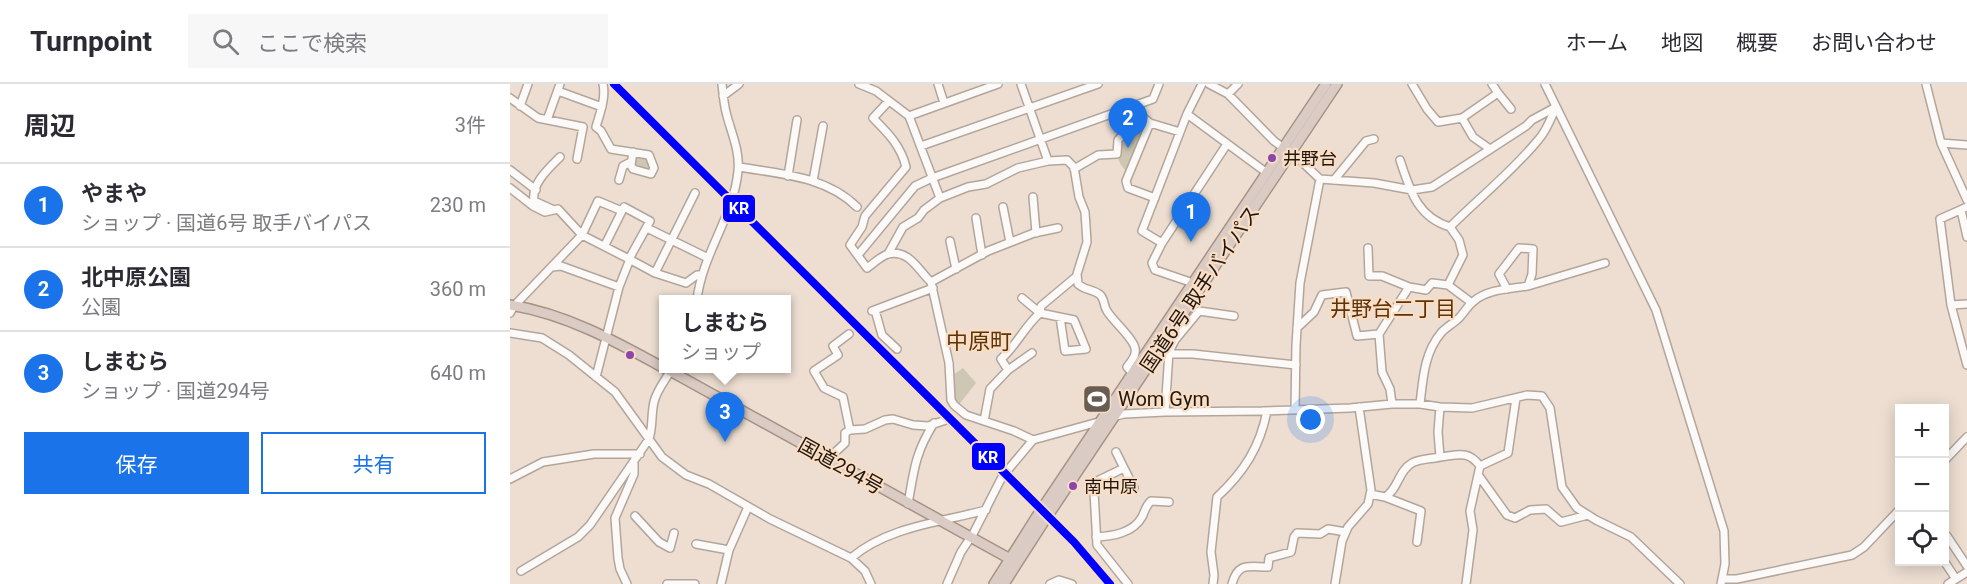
<!DOCTYPE html>
<html lang="ja">
<head>
<meta charset="utf-8">
<style>
  :root { --surface:#fff; --page:#f7f7f7; --text:#2b2b33; --muted:#7c7c81; --line:#e1e1e2; --accent:#1a73e8 }
  body { margin:0; font-family:Roboto,"Noto Sans JP",sans-serif; background:var(--page); color:var(--text) }
  .controls { position:absolute; right:18px; bottom:18px; display:grid; overflow:hidden; border-radius:0px; box-shadow:0 3px 15px #0003 }
  .controls button { width:54px; height:54px; display:grid; place-items:center; padding:0; border:0; border-bottom:2px solid var(--line); background:var(--surface); color:var(--text); font:30px sans-serif }
  .you { position:absolute; left:801px; top:336px; width:21px; height:21px; margin:-15px; border:4px solid #fff; border-radius:50%; background:#1a73e8; box-shadow:0 0 0 9px #1a73e833 }
  .badge { display:grid; place-items:center; width:39px; height:39px; border-radius:50%; background:var(--accent); color:#fff; font-size:20px; font-weight:700 }
  .pin { position:absolute; translate:-50% -50px; filter:drop-shadow(0 2px 3px #0008) }
  .pin::after { content:''; position:absolute; top:32px; width:21px; height:18px; background:inherit; clip-path:polygon(0 0,100% 0,50% 100%) }
  .popup { position:absolute; left:149px; top:211px; width:132px; height:78px; box-sizing:border-box; display:grid; place-content:center; border-radius:0px; background:var(--surface); filter:drop-shadow(0 2px 4px #0005); font-size:20px; white-space:nowrap; color:var(--muted) }
  .popup b { font-size:22px; color:var(--text) }
  .popup::after { content:''; position:absolute; left:50%; top:100%; margin-left:-12px; border:12px solid transparent; border-top-color:var(--surface) }
  .list { margin:0; padding:0; list-style:none }
  h2 { display:flex; justify-content:space-between; align-items:center; height:78px; margin:0; padding:0 24px; font-size:26px }
  h2 small { font-size:20px; font-weight:400; color:var(--muted) }
  .list li { display:grid; grid-template-columns:39px 1fr auto; gap:18px; align-items:center; box-sizing:border-box; height:84px; padding:0 24px; border-top:2px solid var(--line) }
  .list b { display:block; font-size:22px; white-space:nowrap }
  .list p { margin:0; font-size:20px; white-space:nowrap; color:var(--muted) }
  .list em { font-size:20px; font-style:normal; color:var(--muted) }
  .actions { display:flex; gap:12px; padding:18px 24px }
  .actions a { flex:1; padding:14px 0; border:2px solid var(--accent); border-radius:0px; text-align:center; font-size:21px; color:var(--accent) }
  .actions .main { background:var(--accent); color:#fff }
  .icon { flex:none; width:33px; height:33px; fill:none; stroke:currentColor; stroke-width:2; stroke-linecap:round; stroke-linejoin:round }
  .map { position:relative; flex:none; width:1457px; height:500px; overflow:hidden }
  header { display:flex; align-items:center; gap:36px; box-sizing:border-box; height:84px; padding:0 30px; background:var(--surface); border-bottom:2px solid var(--line) }
  header strong { font-size:28px }
  nav { display:flex; gap:33px; margin-inline-start:auto; font-size:21px }
  .search { width:420px; height:54px; background:var(--page); display:flex; align-items:center; gap:15px; box-sizing:border-box; padding:0 21px; border-radius:0px; color:var(--muted); font-size:22px }
  main { display:flex }
  aside { flex:1; background:var(--surface) }
  .map>svg:first-child { display:block }
  .green { fill:#cdc7b4 }
  .lines { fill:none; stroke-linecap:round; stroke-linejoin:round }
  .minor-casing { stroke:#b2a69c; stroke-width:10 }
  .highway-casing { stroke:#a79386; stroke-width:12 }
  .minor { stroke:#fcfaf8; stroke-width:7 }
  .highway { stroke:#dacbc4; stroke-width:9 }
  .rail-1-casing { stroke:#f9ddc5; stroke-width:12 }
  .rail-1 { stroke:#00f; stroke-width:8 }
  .bus-dot { fill:#8e44ad; stroke:#f9ddc5; stroke-width:2 }
  .labels { text-anchor:middle; stroke-width:4.5; stroke-linejoin:round; paint-order:stroke }
  .bus-label { font-size:18px; fill:#20170e; stroke:#f9ddc5; text-anchor:start }
  .street-label { font-size:20px; fill:#20170e; stroke:#f9ddc5 }
  .poi-label { font-size:20px; fill:#20170e; stroke:#f9ddc5; text-anchor:start }
  .neighbourhood-label { font-size:21px; fill:#5d3407; stroke:#f9ddc5 }
  .quarter-label { font-size:22px; fill:#5d3407; stroke:#f9ddc5 }
  .line-badge { stroke:#f9ddc5; stroke-width:2 }
  .badge-label { font-size:16px; text-anchor:middle; font-weight:bold; fill:#fff }
</style>
</head>
<body>
<header>
<strong>Turnpoint</strong>
<div class="search"><svg class="icon" aria-label="search" viewBox="0 0 24 24"><circle cx="10" cy="10" r="6"/><path d="M15 15l6 6"/></svg>ここで検索</div>
<nav><a>ホーム</a><a>地図</a><a>概要</a><a>お問い合わせ</a></nav>
</header>
<main>
<aside>
<h2>周辺<small>3件</small></h2>
<ul class="list">
<li><span class="badge">1</span><div><b>やまや</b><p>ショップ · 国道6号 取手バイパス</p></div><em>230 m</em></li>
<li><span class="badge">2</span><div><b>北中原公園</b><p>公園</p></div><em>360 m</em></li>
<li><span class="badge">3</span><div><b>しまむら</b><p>ショップ · 国道294号</p></div><em>640 m</em></li>
</ul>
<div class="actions"><a class="main">保存</a><a>共有</a></div>
</aside>
<div class="map">
<svg width="1457" height="500" viewBox="0 0 1457 500">
  <rect width="100%" height="100%" fill="#edded1"/>
  <path class="green" d="M626,36l14,3 -22,49c-11,-8 -11,-17 -11,-30z
    M127,72l10,1 3,10 -2,3 -13,-4 -1,-8z
    M453,284l13,15 -19,24 -3,-2 -4,-28z"/>
  <g class="lines">
    <g class="minor-casing">
      <path id="minor" d="M93,0c3,14 -3,29 -7,43l5,4 10,18 38,6 5,13 -3,6 -18,-5 -2,-4 2,-13
        M349,0l17,7 33,25 31,82 -16,12 -6,8 -15,9 -15,27
        M428,0l6,19
        M511,0l27,77 19,-1 7,7 5,30 6,15 2,30 -10,32 1,10c6,6 14,5 21,10 6,4 4,11 8,17 7,11 21,22 27,34 4,9 -2,15 -7,22l6,7
        M692,0l-15,30 -45,117 20,12 65,-99
        M699,0l19,10 46,47 26,19 20,19 54,4 38,7 20,-3 94,-61 6,-6 24,-13
        M902,0l15,25 11,13 24,-4 11,19 17,12
        M1035,0l111,226 68,221 1,33 -4,20
        M1416,0l15,59 26,57
        M48,7l44,16
        M988,9l13,16
        M718,10l10,-10
        M213,12l16,-12
        M0,14l28,20 45,9 -6,32
        M378,18l-15,16c15,15 28,28 33,49l-41,49 -3,11 -12,18 17,23c6,-4 14,-12 21,-14 21,-5 30,16 43,28l18,81 2,37 3,5 12,10 48,16 19,9
        M10,22l8,-22
        M677,30l80,59
        M399,32l89,-32
        M952,34l36,-25 -6,-9
        M37,36l13,-36
        M1431,59l26,2
        M411,62l177,-62
        M890,76c10,30 17,57 50,67
        M229,83c41,7 87,9 118,40
        M564,85l24,-14 19,-1 1,-14 18,-20 9,-1 5,4
        M0,86l26,20
        M278,92l9,-56
        M109,96l4,-14 8,-4
        M824,96l32,-39 8,-2
        M303,97l10,-55
        M0,104l23,18 12,6 13,-3 24,26 47,24 21,-38 -26,-14 -2,4 -24,-10 -16,34 -68,71 -4,7
        M185,109l-40,80 31,10 11,-8h4
        M523,113l3,36
        M430,114l28,-11 18,-3 32,-16 30,-7
        M645,114l-27,-10 -2,-7 24,-58 30,9
        M493,123l7,35
        M1457,123l-27,12 11,86 16,60
        M44,126l-20,-9c-3,-17 15,-33 26,-44
        M1451,126l6,27
        M466,134l6,37
        M137,144l61,30
        M440,157l6,28
        M652,159l-10,20 3,7 38,13
        M95,161l17,-34
        M858,164l1,28h13l27,11
        M348,171l57,-69 17,-8 221,-79 6,-15
        M119,175l26,14
        M42,183l9,-1 58,21
        M421,198l57,-31 46,-18 24,-5
        M938,201l24,18
        M1018,202l77,-23
        M512,214l18,15 1,-7 36,-30
        M187,216c5,-46 37,-84 41,-129 2,-19 -6,-37 -11,-55 -3,-10 -4,-22 -5,-32
        M1441,221l16,-1
        M365,226l7,25 15,14
        M362,227l61,-23
        M787,244l17,-16 8,-17 24,-3 11,44 22,-2 30,-47 17,3 6,-7 16,2 15,-30 -4,-15 -9,-13c29,-29 63,-56 89,-88 8,-9 12,-21 17,-32
        M0,249l32,5 27,17 46,37 47,65 24,18 23,9 61,35 81,39 14,13 6,13
        M869,250l3,38 8,17 2,15
        M665,256l24,-29 35,5
        M659,270h24l103,11
        M498,286l-7,-11c16,-14 23,-32 39,-46l34,7 12,29 -21,2 -5,-34
        M86,293l23,-90 11,-28
        M910,320c3,-25 4,-51 21,-71 5,-6 12,-9 18,-15 5,-5 9,-13 15,-17 14,-12 36,-12 54,-15l4,-12 1,-25 -14,-1 -20,26 8,15
        M930,323l-2,25 2,25c18,-2 28,-7 40,9l-10,45 3,19 -7,54
        M785,326l1,-65 4,-62 20,-104
        M655,328l4,-60 6,-12 -6,-4
        M602,333l12,-3 41,-2 97,-1 88,-3 42,-4h28l20,3 32,1 55,-13 15,1 8,12 12,79 15,21 19,12 35,17 49,47
        M474,337l6,-32 18,-19 24,-17
        M340,346l15,-1 20,-9 8,-1 20,6 15,1 18,-6
        M606,368l18,36
        M318,375l17,-16v-10l5,-3 -1,-4 -6,-29 -19,-9 -10,-17 24,-16 -5,-9 16,-12
        M1434,377l23,-24
        M970,382l28,-13 8,-55
        M614,384l-29,14 -1,10 3,53 31,39
        M969,392l28,39 8,3 15,-8 16,-1 15,13 27,-7
        M0,395l33,-17 51,-8h46
        M860,410l15,3c13,-7 13,-26 27,-34 7,-4 19,-4 28,-6
        M875,413l36,14 -4,31
        M398,420c6,-34 7,-51 26,-81
        M125,432l24,26 11,6 4,-15
        M1437,452l20,30
        M586,453c17,-1 37,-4 46,-20 3,-6 4,-12 9,-16l18,1
        M186,460l33,6
        M341,474c36,-31 90,-36 135,-48
        M1434,477l12,18
        M11,487l57,-34 12,-12 59,-86c4,-12 2,-25 5,-37 3,-13 12,-22 18,-34
        M1212,495h15l115,-24 12,-8 36,-38
        M117,500l-7,-15 -2,-11 -3,-40 19,-44v-11
        M157,500h28
        M211,500l8,-34 19,-43
        M437,500l14,-32 12,-18 29,-57 31,-37 69,-19
        M540,500l9,-4 13,4
        M703,500l1,-9 -3,-23 6,-55c27,-25 43,-50 50,-86
        M722,500c6,-22 16,-17 36,-17l1,-9 22,-6 3,-15 3,-4 23,1 8,-5 18,3
        M825,500l7,-43 6,-14 20,-23 3,-14 -12,-83
        M1438,500l19,-12"/>
    </g>
    <g class="highway-casing">
      <path id="highway" d="M0,221c56,9 105,36 154,63
        M155,284l347,192
        M484,500l43,-68 289,-432
        M494,500l39,-61 294,-439"/>
    </g>
    <use href="#minor" class="minor"/>
    <use href="#highway" class="highway"/>
    <g class="rail-1-casing">
      <path id="rail-1" d="M104,0l460,458 36,42"/>
    </g>
    <use href="#rail-1" class="rail-1"/>
  </g>
  <defs>
    <g id="stadium-square" transform="scale(1.5)"><rect x="-9" y="-9" width="18" height="18" rx="4" fill="#685d52" stroke="#f9ddc5"/><path d="M0-5a6.5 5 0 1 0 0 10a6.5 5 0 1 0 0-10ZM-3.5-1.8h7v3.6h-7Z" fill="#fff"/></g>
  </defs>
  <g fill-rule="evenodd">
    <use href="#stadium-square" x="587" y="315"/>
  </g>
  <g class="bus-dot">
    <circle cx="762" cy="74" r="5"/>
    <circle cx="120" cy="271" r="5"/>
    <circle cx="563" cy="402" r="5"/>
  </g>
  <g class="labels">
    <g class="bus-label">
      <text x="773" y="81">井野台</text>
      <text x="574" y="409">南中原</text>
    </g>
    <g class="street-label">
      <text transform="translate(690 205) rotate(-56)" y="7">国道6号 取手バイパス</text>
      <text transform="translate(331 382) rotate(29)" y="7">国道294号</text>
    </g>
    <g class="poi-label">
      <text x="608" y="322">Wom Gym</text>
    </g>
    <g class="neighbourhood-label">
      <text x="883" y="232">井野台二丁目</text>
    </g>
    <g class="quarter-label">
      <text x="469" y="265">中原町</text>
    </g>
  </g>
  <g class="line-badge">
    <rect x="212" y="110" width="34" height="29" rx="6" fill="#00f"/>
    <rect x="461" y="358" width="35" height="29" rx="6" fill="#00f"/>
  </g>
  <g class="badge-label">
    <text x="229" y="130">KR</text>
    <text x="478" y="379">KR</text>
  </g>
</svg>
<div class="controls">
<button>+</button>
<button>−</button>
<button><svg class="icon" aria-label="locate" viewBox="0 0 24 24"><circle cx="12" cy="12" r="6"/><path d="M12 2v4M12 18v4M2 12h4M18 12h4"/></svg></button>
</div>
<div class="you"></div>
<div class="pin badge" style="left:681px;top:158px">1</div>
<div class="pin badge" style="left:618px;top:64px">2</div>
<div class="pin badge" style="left:215px;top:358px">3</div>
<div class="popup"><b>しまむら</b>ショップ</div>
</div>
</main>
</body>
</html>
